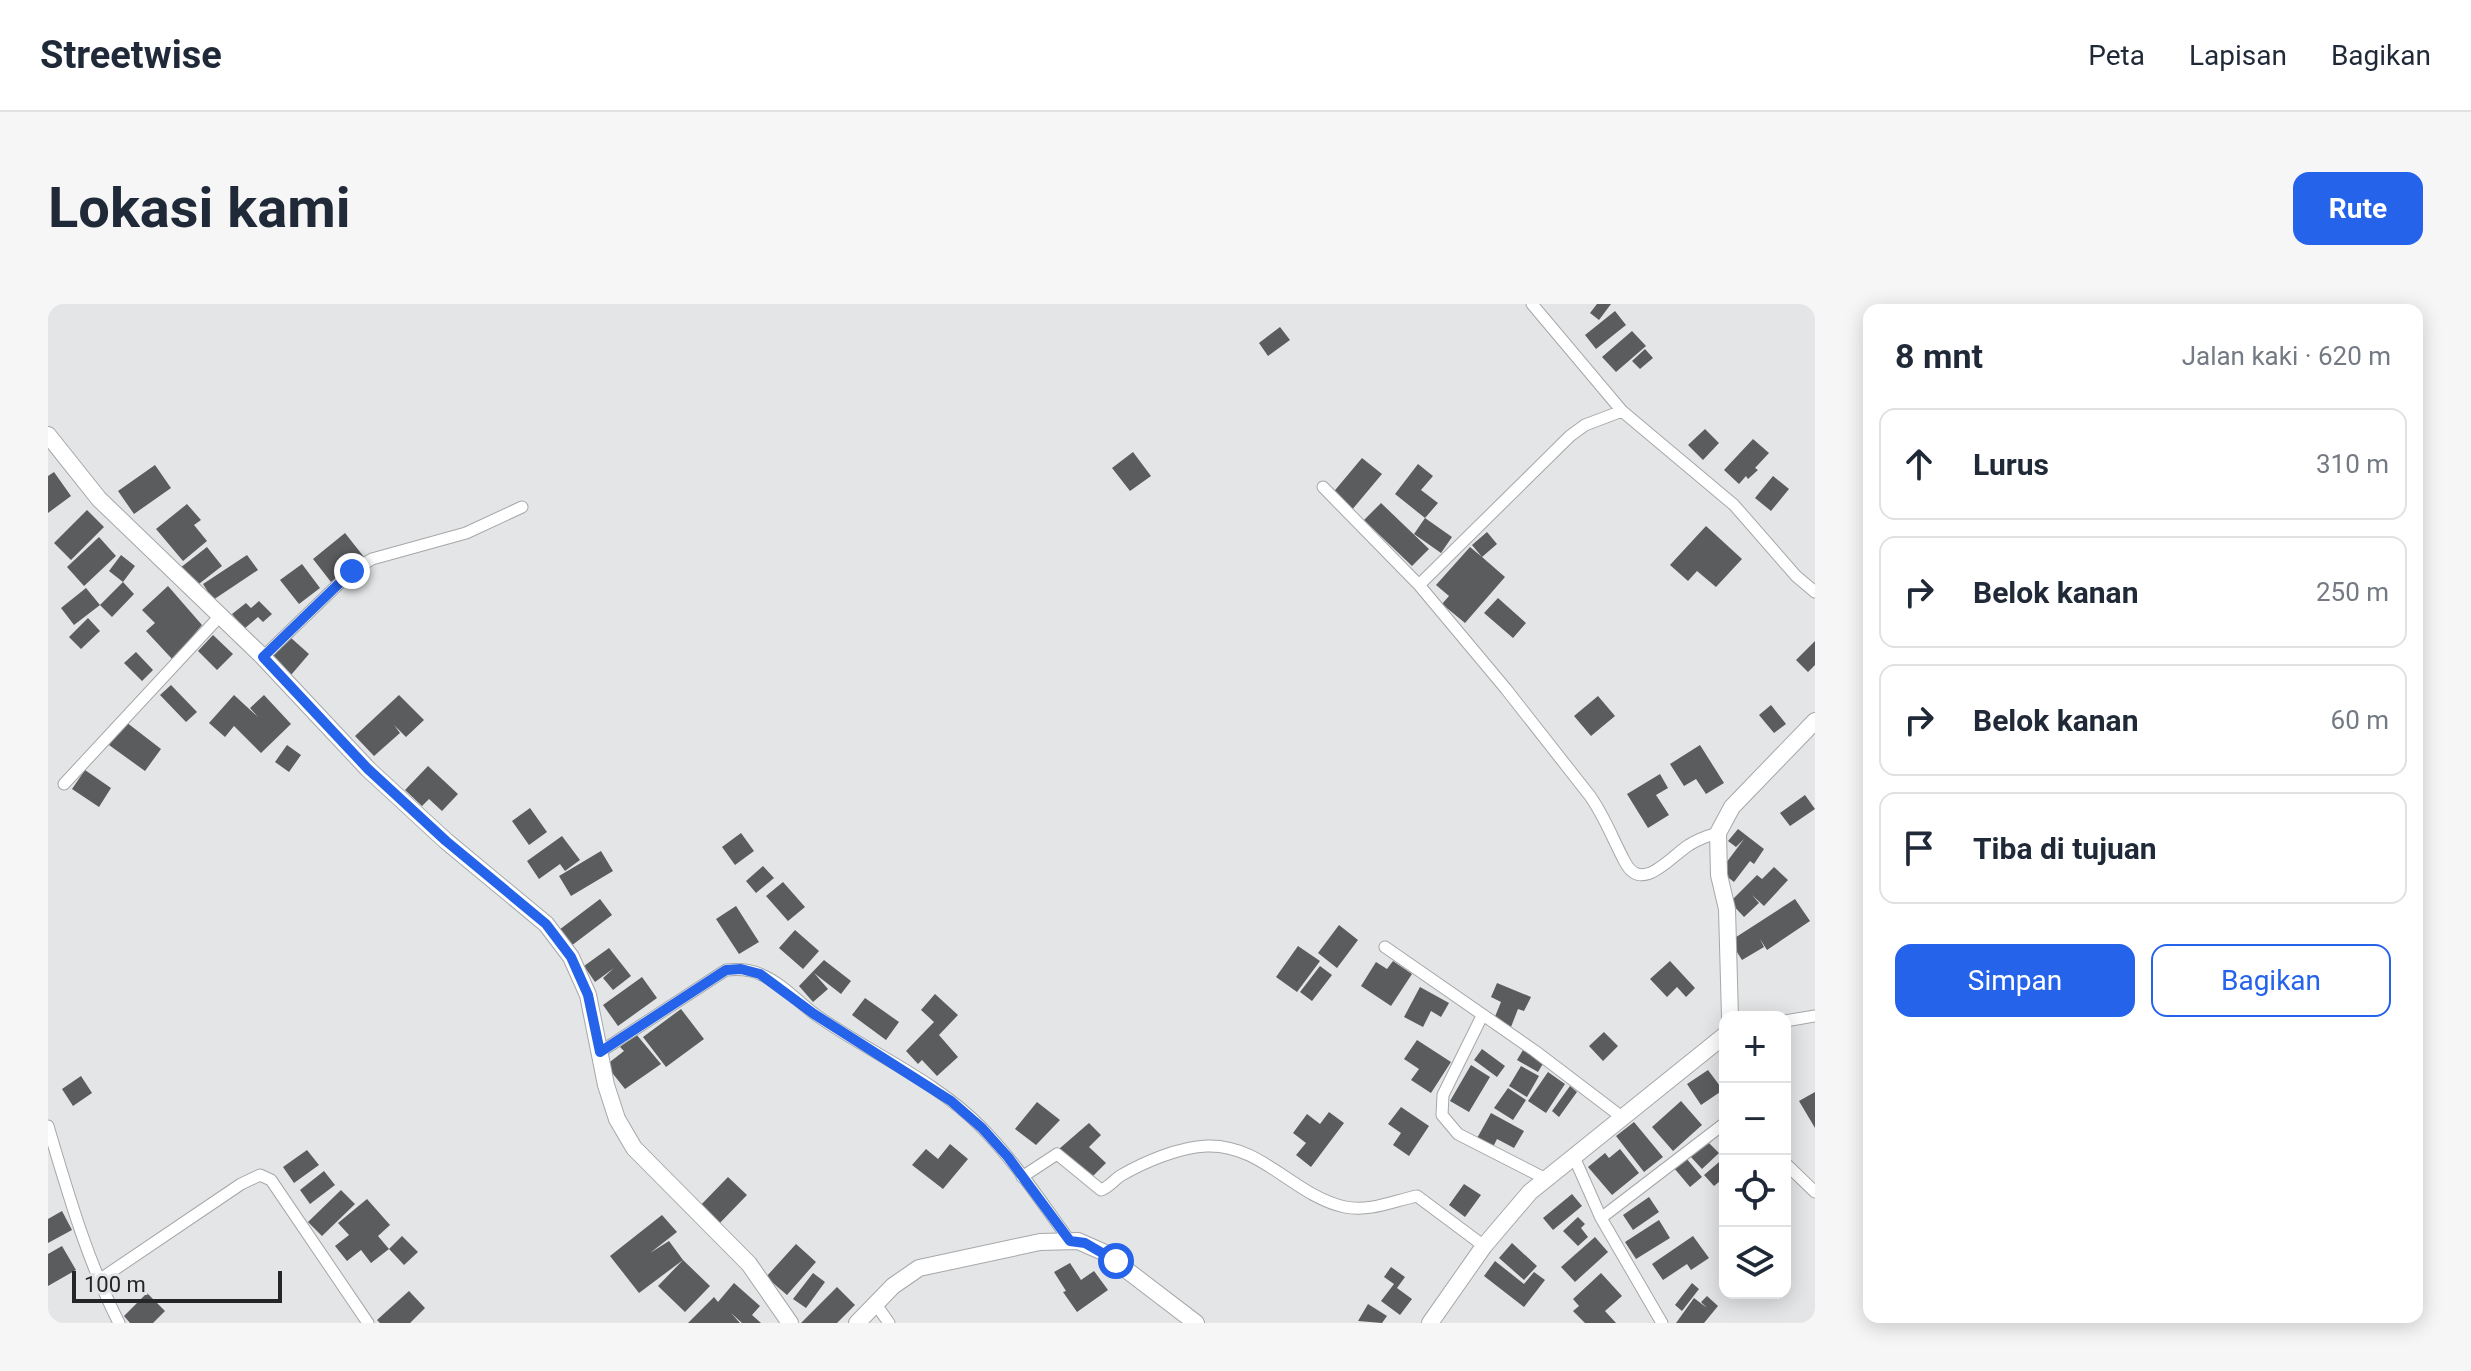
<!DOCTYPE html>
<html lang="id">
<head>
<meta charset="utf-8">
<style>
  :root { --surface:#fff; --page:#f6f6f7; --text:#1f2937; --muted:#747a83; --line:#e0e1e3; --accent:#2563eb }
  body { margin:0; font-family:Roboto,sans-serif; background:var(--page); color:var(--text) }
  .controls { position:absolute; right:24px; bottom:24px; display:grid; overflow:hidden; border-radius:16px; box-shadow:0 4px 20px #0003 }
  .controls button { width:72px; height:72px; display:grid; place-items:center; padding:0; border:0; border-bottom:2px solid var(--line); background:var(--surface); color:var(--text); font:40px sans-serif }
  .scale { position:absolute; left:24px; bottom:20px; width:210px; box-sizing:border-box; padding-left:8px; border:4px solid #252627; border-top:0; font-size:22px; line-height:28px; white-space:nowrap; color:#252627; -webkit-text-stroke:6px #e3e5e7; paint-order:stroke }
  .stop { position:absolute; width:24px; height:24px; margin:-18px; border:6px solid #2563eb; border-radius:50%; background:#fff }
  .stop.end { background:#2563eb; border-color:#fff; box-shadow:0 2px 8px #0008 }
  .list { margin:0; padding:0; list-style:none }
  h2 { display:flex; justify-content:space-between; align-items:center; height:104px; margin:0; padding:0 32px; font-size:34px }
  h2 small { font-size:26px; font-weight:400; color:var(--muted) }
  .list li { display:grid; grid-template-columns:52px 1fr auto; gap:24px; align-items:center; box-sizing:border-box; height:112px; margin:0 16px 16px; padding:0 16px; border:2px solid var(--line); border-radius:16px }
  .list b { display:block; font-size:30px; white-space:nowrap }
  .list em { font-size:26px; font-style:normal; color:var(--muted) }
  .actions { display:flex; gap:16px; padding:24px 32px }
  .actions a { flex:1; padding:18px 0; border:2px solid var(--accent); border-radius:16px; text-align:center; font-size:28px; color:var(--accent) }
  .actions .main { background:var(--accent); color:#fff }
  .icon { flex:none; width:44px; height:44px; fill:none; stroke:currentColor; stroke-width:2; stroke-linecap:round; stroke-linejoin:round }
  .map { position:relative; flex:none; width:1767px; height:1019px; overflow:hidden; border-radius:16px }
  header { display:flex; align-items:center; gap:48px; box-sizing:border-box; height:112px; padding:0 40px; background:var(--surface); border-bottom:2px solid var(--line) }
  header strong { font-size:38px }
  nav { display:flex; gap:44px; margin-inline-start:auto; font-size:28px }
  .intro { display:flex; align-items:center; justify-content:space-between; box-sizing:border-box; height:192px; padding:0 48px }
  h1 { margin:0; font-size:56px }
  .button { padding:20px 36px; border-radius:16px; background:var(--accent); color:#fff; font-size:28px; font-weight:700 }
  main { display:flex; gap:48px; padding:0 48px }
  aside { flex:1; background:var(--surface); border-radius:16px; box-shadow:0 4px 20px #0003 }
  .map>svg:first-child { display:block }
  .building { fill:#5a5c5e }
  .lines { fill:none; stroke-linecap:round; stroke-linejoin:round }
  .street-casing { stroke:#a5a7a9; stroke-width:13 }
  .secondary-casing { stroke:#a5a7a9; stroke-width:18 }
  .street { stroke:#fff; stroke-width:11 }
  .secondary { stroke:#fff; stroke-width:16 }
  .route { stroke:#2563eb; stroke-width:10 }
</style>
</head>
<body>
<header>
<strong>Streetwise</strong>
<nav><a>Peta</a><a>Lapisan</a><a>Bagikan</a></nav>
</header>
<div class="intro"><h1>Lokasi kami</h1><a class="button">Rute</a></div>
<main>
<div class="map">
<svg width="1767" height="1019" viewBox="0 0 1767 1019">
  <rect width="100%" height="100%" fill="#e3e5e7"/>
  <path class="building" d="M1549,0h14l-12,16 -9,-7z
    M1567,7l11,14 -30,24 -11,-14z
    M1232,23l10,13 -22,16 -9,-13z
    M1584,27l14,15 -30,26 -14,-15z
    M1597,45l8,9 -13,11 -8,-8z
    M1657,125l14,14 -16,17 -15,-15z
    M1705,135l16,14 -14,15 3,2 -10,9 -2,-3 -7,8 -15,-14z
    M1085,148l18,24 -21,15 -18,-23z
    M1314,154l20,16 -31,37 -20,-16z
    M1370,160l15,12 -12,14 17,13 -13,15 -30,-24z
    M107,161l16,23 -37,26 -16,-23z
    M6,168l17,24 -23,17v-37z
    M1725,172l16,13 -18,22 -16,-13z
    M1333,199l48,46 -17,17 -48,-46z
    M139,200l14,16 -7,5 13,16 -24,20 -27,-32z
    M39,206l17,17 -33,33 -17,-17z
    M1377,214l27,19 -11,16 -27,-19z
    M1658,222l36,33 -26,28 -19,-16 -9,10 -18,-16z
    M1439,228l10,12 -15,13 23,20 -40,46 -23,-19 7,-8 -13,-11 34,-38 12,10 -10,-12z
    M297,229l19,24 -33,25 -18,-23z
    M51,233l17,19 -32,30 -17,-19z
    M159,243l15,19 -27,21 -15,-19z
    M73,251l14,11 -12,16 -14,-11z
    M199,251l11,15 -45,30 -10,-16z
    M254,260l18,24 -21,16 -19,-24z
    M75,278l11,12 -22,23 -12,-12 -26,20 -13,-17 25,-20 14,17z
    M120,282l34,39 -29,35 -27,-29 9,-8 -13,-13z
    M1450,294l28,25 -13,15 -29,-25z
    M211,297l13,13 -9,8 -5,-5 -14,12 -12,-15 14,-11 5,5z
    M40,314l12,13 -19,18 -12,-12z
    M165,331l20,19 -16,16 -19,-19z
    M242,333l19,17 -18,21 -19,-18z
    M1767,337v24l-7,7 -12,-12z
    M88,348l17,18 -11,11 -18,-18z
    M123,381l26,27 -11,10 -26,-27z
    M186,391l24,22 -8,-9 14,-13 27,29 -30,29 -27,-27 -9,11 -16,-14z
    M351,391l25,25 -18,17 -12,-12 6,8 -26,23 -19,-20z
    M1550,392l17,20 -24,20 -17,-20z
    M1723,401l15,19 -12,9 -15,-18z
    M78,418l35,27 -16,22 -36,-26z
    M239,441l14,10 -12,17 -14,-10z
    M1652,441l24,38 -18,11 -10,-15 -12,7 -14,-22z
    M380,462l30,28 -16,17 -13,-12 -7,7 -17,-16z
    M37,466l26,18 -12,19 -27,-18z
    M1612,470l8,14 -12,7 13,20 -21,13 -21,-34z
    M1757,491l10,14 -25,17 -10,-13z
    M482,504l17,24 -18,13 -17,-24z
    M1690,525l26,20 -10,15 -4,-3 -16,21 -14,-11 24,-32 -8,8 -8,-6z
    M693,529l13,18 -19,14 -13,-18z
    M514,532l18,24 -15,11 -5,-7 -21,15 -12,-18z
    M553,547l12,20 -42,25 -12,-20z
    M715,562l11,12 -18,15 -10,-12z
    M1726,563l14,13 -24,26 -12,-11 7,8 -15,14 -14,-15 27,-27 5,4z
    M735,578l22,25 -17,14 -22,-25z
    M552,595l12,16 -41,31 -12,-16z
    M1747,595l15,22 -43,29 -7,-11 4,8 -22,13 -12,-19z
    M688,602l23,36 -20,12 -23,-35z
    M1291,621l19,15 -21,28 -19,-15z
    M747,626l24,21 -16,18 -24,-21z
    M1250,642l22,15 -23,31 -21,-15z
    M561,644l22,28 -18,14 -10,-12 11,-10 -19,14 -11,-16z
    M776,656l27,21 -10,13 -27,-21 14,16 -15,13 -14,-16z
    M1345,657l19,13 -21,32 -30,-20 15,-24 11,7z
    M1622,657l25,27 -9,9 -9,-10 -10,10 -17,-18z
    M1272,662l12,9 -20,26 -12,-9z
    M594,673l15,21 -39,28 -15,-21z
    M1449,679l34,14 -7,14 -6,-2 -7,18 -17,-8 7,-17 -10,-5z
    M1372,683l29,16 -8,14 -10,-6 -8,16 -19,-10z
    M887,690l23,21 -19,20 19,22 -21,19 -15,-16 -4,4 -12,-13 28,-29 -13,-12z
    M817,694l34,24 -13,18 -34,-25z
    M633,705l23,30 -38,28 -23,-30z
    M1556,728l14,14 -15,15 -14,-15z
    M588,730l25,30 -36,25 -19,-24 18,-14 -4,-4z
    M1369,736l34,22 -20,31 -20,-13 8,-11 -15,-10z
    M1434,745l23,17 -8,11 -23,-17z
    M1475,746l21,12 -6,10 -21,-12z
    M1423,761l19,12 -21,35 -19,-11z
    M1473,762l18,10 -12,21 -18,-11z
    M1660,766l15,20 -22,15 -14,-21z
    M1500,768l17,12 -19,29 -18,-12z
    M33,772l11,17 -19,13 -11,-17z
    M1522,782l7,6 -18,25 -7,-6z
    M1460,784l18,12 -13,20 -19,-12z
    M1767,788v36l-16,-27z
    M1633,797l21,24 -29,26 -21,-24z
    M989,798l23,18 -24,25 -21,-16z
    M1353,803l28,19 -20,30 -16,-11 8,-12 -13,-9z
    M1281,808l15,11 -33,44 -15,-12 10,-12 -13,-10 14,-19 13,10z
    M1443,809l33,18 -10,17 -17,-9 -5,10 -16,-9z
    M1586,818l29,35 -19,15 -28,-36z
    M1041,819l12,12 -12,12 17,16 -16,16 -31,-30z
    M1658,836l13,13 -17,16 -12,-13z
    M902,840l18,15 -25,30 -31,-24 14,-16 12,10z
    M1572,845l19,24 -27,22 -24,-28 17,-14 4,5z
    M259,846l12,15 -25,18 -11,-16z
    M1677,853v20l-11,9 -10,-11z
    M1638,854l16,19 -12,10 -16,-19z
    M276,867l11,14 -25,19 -10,-14z
    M680,873l19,18 -32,33 -19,-18z
    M1416,880l17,11 -16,22 -16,-12z
    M293,886l14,14 -33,32 -14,-14z
    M1524,890l10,12 -29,24 -10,-12z
    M1601,893l10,15 -26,18 -10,-15z
    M319,895l23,26 -12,11 11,13 -18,14 -10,-13 -14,11 -12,-15 14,-11 -11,-12z
    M14,907l10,19 -24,13v-24z
    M614,911l15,17 -27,21 19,-12 14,19 27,26 -25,26 -27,-26 25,-26 -44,33 -29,-37z
    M1530,913l7,7 -4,4 7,9 -10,9 -15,-15z
    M1611,916l11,18 -34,21 -11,-17z
    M354,932l16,16 -14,13 -15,-16z
    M1645,932l16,22 -18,12 -4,-6 -24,16 -11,-16z
    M1547,933l13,15 -33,30 -14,-15z
    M1464,939l25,23 -13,14 -25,-22z
    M748,940l20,18 -29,33 -21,-18z
    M14,942l14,24 -28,16v-32z
    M1447,957l29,23 10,-12 11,8 -21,27 -40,-31z
    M1022,959l11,17 13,-9 14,19 -31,22 -14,-20 3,-1 -12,-19z
    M1343,963l14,10 -8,11 15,11 -12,16 -19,-14 13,-17 -10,-7z
    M765,969l12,9 -19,26 -13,-9z
    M1553,969l21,23 -17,15 11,12h-31l-12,-12 6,-5 -6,-7z
    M686,979l26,23 -8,9 9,8h-19l-11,-10 9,10h-52l26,-26 4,5z
    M1644,979l7,6 -17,22 -7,-6z
    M789,983l18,18 -18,18h-36z
    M361,987l16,17 -15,15h-30l-3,-3z
    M99,989l18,18 -12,12h-23l-6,-7z
    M1659,992l11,10 -14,17h-28l18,-25 13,10 -6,-6z
    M1320,1000l19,12 -5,7 -24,-2z"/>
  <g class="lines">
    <g class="street-casing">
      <path id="street" d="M1484,0l90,107 112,94 62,71 19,16
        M1574,107l-37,14 -15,11 -151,149 87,104 84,107c15,21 23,44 35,66 17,32 45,-5 64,-17 9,-6 18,-9 29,-12
        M1275,183l96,98
        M215,353l89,-86 20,-12 94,-26 56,-26
        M16,480l155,-167
        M1337,643l150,104 88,67
        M1434,712l-39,79 -1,20 16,19 88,45
        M1737,717l30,-5
        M552,748l126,-82c12,-1 25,-1 36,5 21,9 36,27 54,40 54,38 121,66 167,114 33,34 59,74 87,112
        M0,822c20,67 39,134 71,197
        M1526,853l27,61 61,105
        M1737,859l30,29
        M974,873l35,-23 44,36c8,-3 12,-9 19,-14 24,-14 59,-29 87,-30 55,-2 87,50 138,61 25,5 48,-6 72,-11l67,50
        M1553,914l124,-95
        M51,976l142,-96 19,-9 11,5 97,143
        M827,999l14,20"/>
    </g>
    <g class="secondary-casing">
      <path id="secondary" d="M0,131l51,64 164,158 105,112 78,72 100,83 25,33 17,38 18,90 11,34 17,29 115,116 41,59
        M1682,713l-3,-108 -8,-34 -1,-42 14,-26 83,-86
        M809,1019l36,-37 26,-18 121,-26 38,-1 25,11 93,71
        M1382,1019l54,-77 46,-54 195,-157"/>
    </g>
    <use href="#street" class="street"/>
    <use href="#secondary" class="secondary"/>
  </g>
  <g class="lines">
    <path class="route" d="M304,267l-89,86 105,112 78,72 100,83 25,33 17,38 12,57 126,-82 15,-1 19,5 54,40 137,87 31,27 26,29 62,84 15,2 31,18"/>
  </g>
</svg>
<div class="controls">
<button>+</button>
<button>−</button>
<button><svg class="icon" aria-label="locate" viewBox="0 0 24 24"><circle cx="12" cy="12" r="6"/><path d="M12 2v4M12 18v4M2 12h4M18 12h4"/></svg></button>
<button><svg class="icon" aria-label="layers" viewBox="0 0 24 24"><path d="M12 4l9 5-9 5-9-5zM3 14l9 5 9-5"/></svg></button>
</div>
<div class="scale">100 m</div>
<div class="stop" style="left:1068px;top:957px"></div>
<div class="stop end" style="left:304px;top:267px"></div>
</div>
<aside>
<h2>8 mnt<small>Jalan kaki · 620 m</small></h2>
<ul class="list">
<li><svg class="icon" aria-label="ahead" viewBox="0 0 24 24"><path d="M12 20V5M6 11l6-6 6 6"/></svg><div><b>Lurus</b></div><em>310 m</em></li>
<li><svg class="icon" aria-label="right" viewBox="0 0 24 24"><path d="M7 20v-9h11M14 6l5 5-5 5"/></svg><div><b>Belok kanan</b></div><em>250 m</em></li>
<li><svg class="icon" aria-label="right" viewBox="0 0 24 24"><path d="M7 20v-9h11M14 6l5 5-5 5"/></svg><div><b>Belok kanan</b></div><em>60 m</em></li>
<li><svg class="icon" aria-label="arrive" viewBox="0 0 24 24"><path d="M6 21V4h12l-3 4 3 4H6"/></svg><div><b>Tiba di tujuan</b></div></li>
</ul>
<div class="actions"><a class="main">Simpan</a><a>Bagikan</a></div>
</aside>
</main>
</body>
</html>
